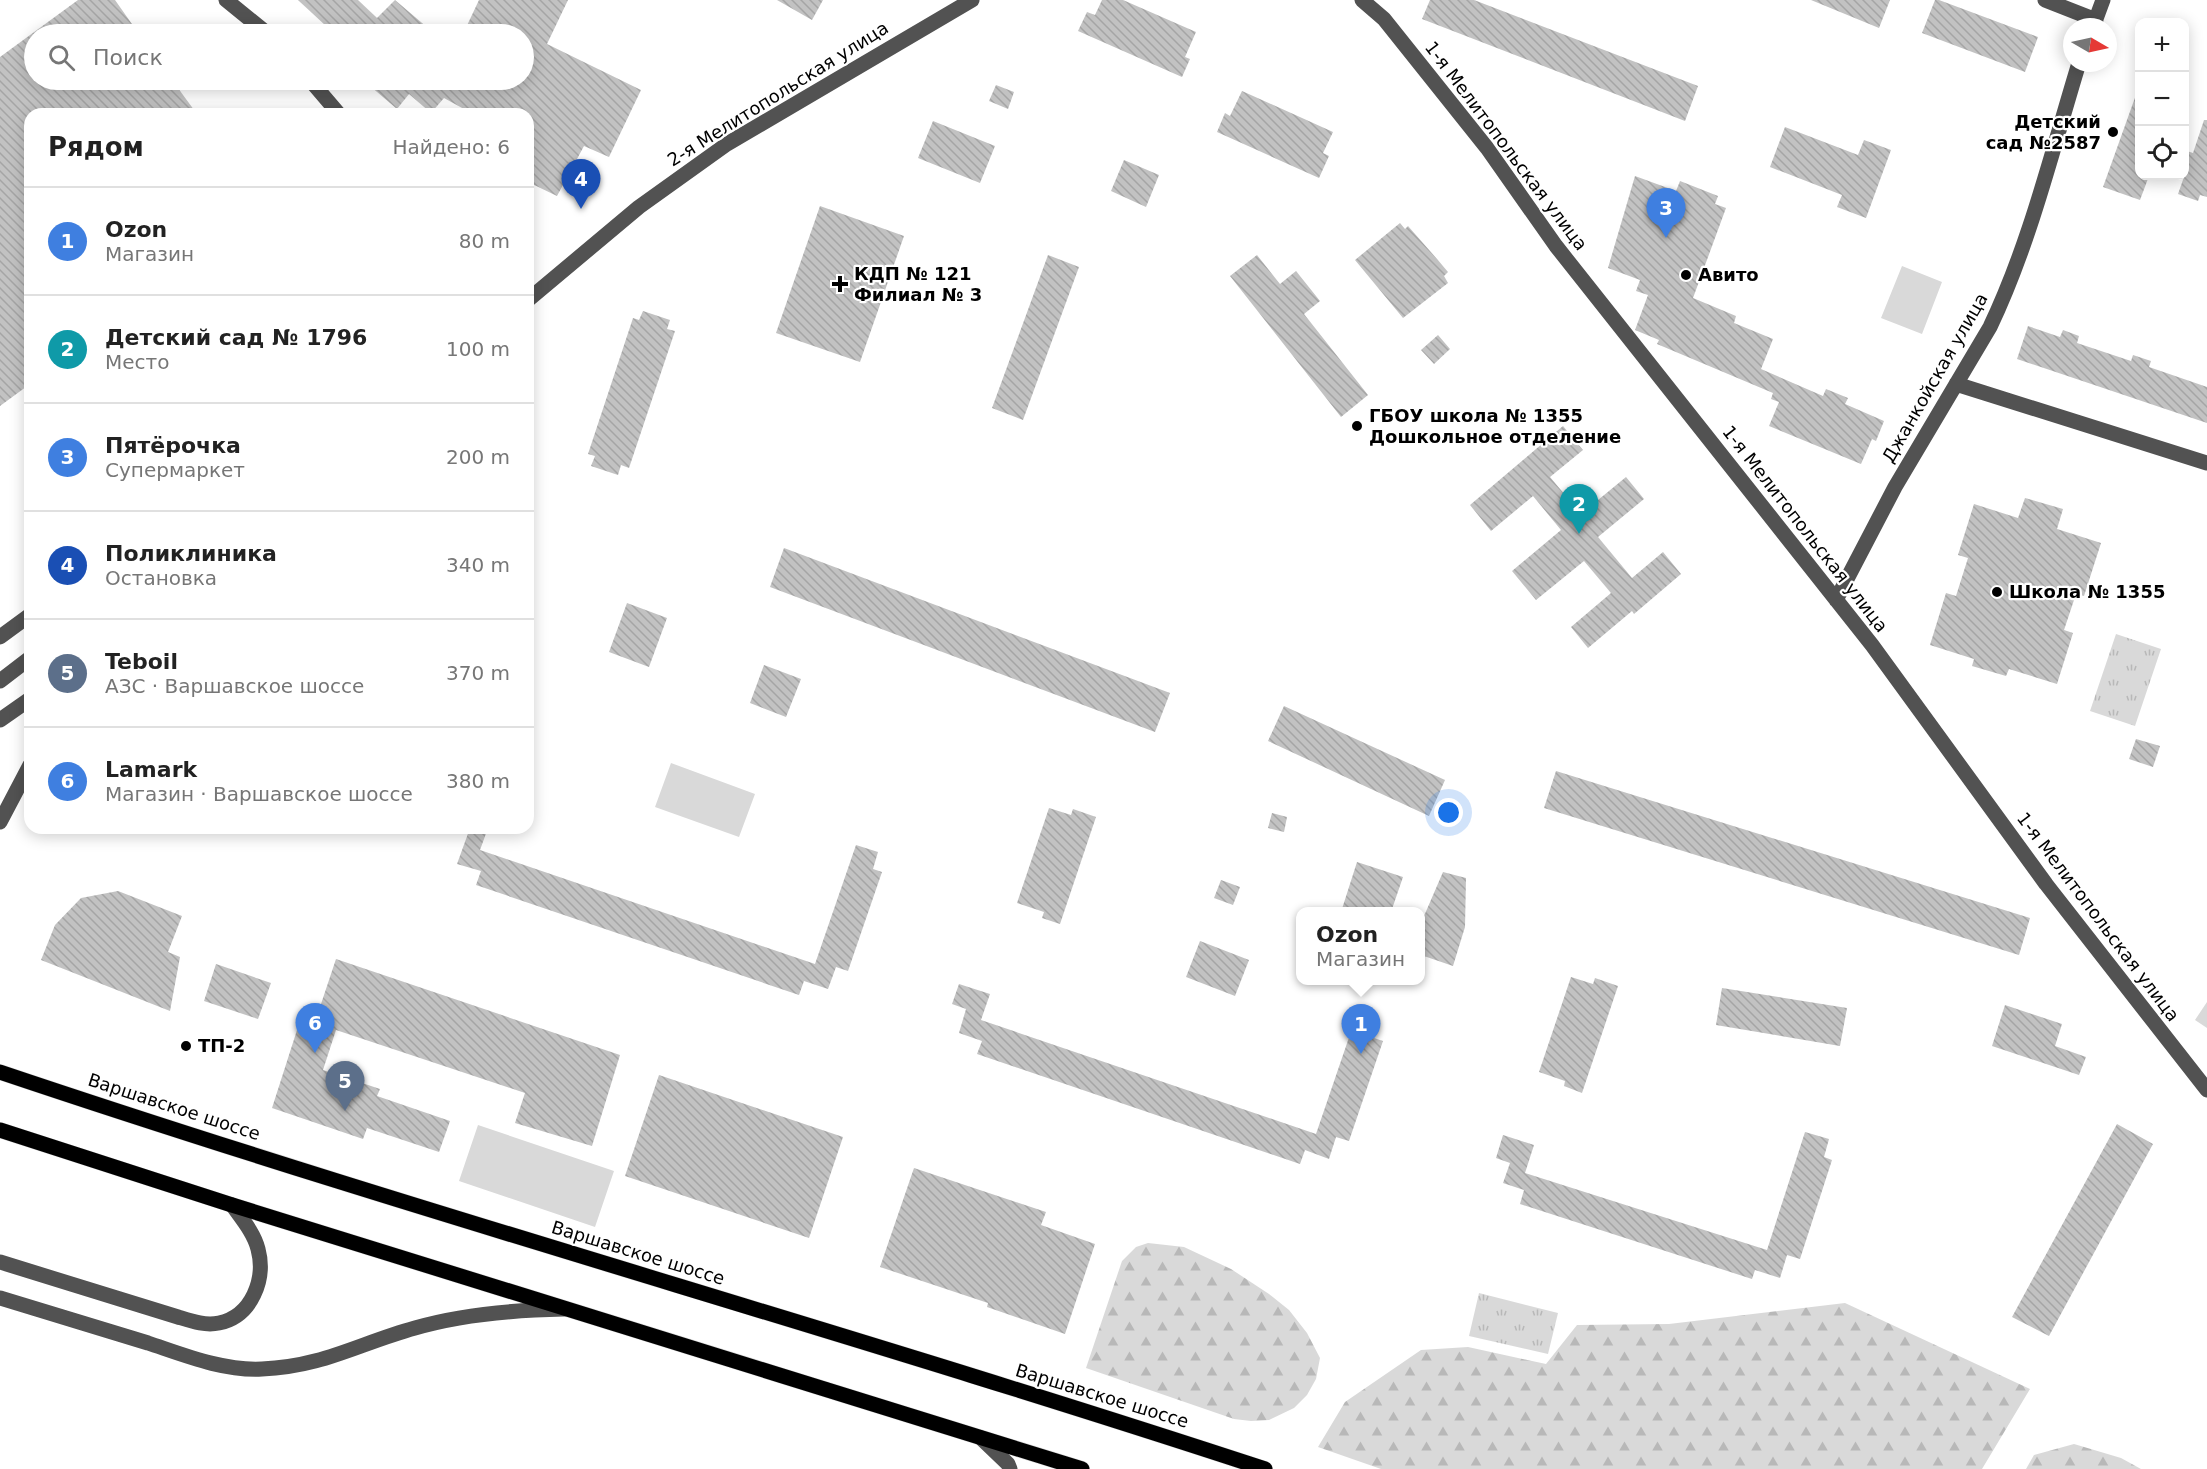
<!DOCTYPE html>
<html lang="ru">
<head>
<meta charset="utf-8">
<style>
  :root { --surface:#fff; --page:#f2f2f2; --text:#222; --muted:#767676; --line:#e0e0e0; --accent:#ea580c }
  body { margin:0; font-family:"DejaVu Sans",sans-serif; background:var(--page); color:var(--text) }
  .controls { position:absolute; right:18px; top:18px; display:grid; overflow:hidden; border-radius:12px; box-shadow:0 3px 15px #0003 }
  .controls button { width:54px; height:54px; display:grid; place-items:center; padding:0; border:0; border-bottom:2px solid var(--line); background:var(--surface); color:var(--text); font:30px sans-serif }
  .compass { position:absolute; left:2063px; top:18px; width:54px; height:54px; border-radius:50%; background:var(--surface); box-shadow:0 3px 15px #0003; rotate:99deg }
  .you { position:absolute; left:1449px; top:813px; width:21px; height:21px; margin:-15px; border:4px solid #fff; border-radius:50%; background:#1a73e8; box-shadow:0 0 0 9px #1a73e833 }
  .badge { display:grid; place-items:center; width:39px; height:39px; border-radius:50%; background:var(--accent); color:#fff; font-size:20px; font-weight:700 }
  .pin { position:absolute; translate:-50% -50px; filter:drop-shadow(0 2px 3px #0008) }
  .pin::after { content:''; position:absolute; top:32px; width:21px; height:18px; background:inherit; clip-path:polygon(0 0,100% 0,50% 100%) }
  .popup { position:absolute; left:1296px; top:907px; width:129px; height:78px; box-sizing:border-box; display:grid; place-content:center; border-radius:12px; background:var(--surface); filter:drop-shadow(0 2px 4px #0005); font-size:20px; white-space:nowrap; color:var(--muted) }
  .popup b { font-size:22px; color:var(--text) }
  .popup::after { content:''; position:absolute; left:50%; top:100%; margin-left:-12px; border:12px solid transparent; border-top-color:var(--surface) }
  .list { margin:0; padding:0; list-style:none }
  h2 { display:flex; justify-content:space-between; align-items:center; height:78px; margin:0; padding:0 24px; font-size:26px }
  h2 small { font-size:20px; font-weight:400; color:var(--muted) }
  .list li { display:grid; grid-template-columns:39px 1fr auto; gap:18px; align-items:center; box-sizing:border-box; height:108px; padding:0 24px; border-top:2px solid var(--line) }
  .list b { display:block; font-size:22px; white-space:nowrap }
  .list p { margin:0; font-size:20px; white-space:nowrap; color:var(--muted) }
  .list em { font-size:20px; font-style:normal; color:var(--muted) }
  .icon { flex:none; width:33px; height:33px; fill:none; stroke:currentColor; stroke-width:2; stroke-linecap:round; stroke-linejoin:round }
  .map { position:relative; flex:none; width:2207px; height:1469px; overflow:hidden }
  .search { position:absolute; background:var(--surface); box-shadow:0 3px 15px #0003; left:24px; top:24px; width:510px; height:66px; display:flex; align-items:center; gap:15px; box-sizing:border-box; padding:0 21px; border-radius:33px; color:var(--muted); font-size:22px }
  .panel { position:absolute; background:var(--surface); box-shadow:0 3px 15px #0003; left:24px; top:108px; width:510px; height:726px; border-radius:18px }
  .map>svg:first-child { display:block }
  .grass { fill:#d9d9d9 }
  .forest { fill:url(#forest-firs) }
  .park { fill:url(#park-tufts) }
  .building { fill:url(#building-back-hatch) }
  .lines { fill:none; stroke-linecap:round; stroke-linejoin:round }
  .major-casing { stroke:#dbdbdb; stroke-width:16 }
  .minor { stroke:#525252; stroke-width:15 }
  .major { stroke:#000; stroke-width:15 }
  .poi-dot { fill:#000; stroke:#fff; stroke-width:2 }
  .labels { text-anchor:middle; stroke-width:4.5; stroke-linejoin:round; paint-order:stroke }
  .street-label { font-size:18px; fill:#000; stroke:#fff }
  .poi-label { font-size:18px; font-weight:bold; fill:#000; stroke:#fff; text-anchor:start }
</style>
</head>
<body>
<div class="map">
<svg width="2207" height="1469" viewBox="0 0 2207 1469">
  <defs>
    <pattern id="forest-firs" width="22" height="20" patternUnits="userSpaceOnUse" patternTransform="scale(1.5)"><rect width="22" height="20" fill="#d9d9d9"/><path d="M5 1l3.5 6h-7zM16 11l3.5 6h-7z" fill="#b8b8b8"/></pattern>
    <pattern id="park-tufts" width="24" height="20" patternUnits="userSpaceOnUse" patternTransform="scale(1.5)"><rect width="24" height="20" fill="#d9d9d9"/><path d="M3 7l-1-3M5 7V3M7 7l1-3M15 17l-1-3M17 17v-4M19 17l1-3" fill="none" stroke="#b8b8b8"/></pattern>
    <pattern id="building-back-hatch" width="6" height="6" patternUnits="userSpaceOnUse" patternTransform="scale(1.5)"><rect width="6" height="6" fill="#c2c2c2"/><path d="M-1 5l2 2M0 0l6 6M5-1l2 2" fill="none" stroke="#a5a5a5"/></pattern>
  </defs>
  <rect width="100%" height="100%" fill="#fff"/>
  <path class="grass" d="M1902,266l40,16 -20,52 -41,-16z
    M671,763l84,31 -16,43 -84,-30z
    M2207,1002v26l-12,-8z
    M478,1125l136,46 -19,56 -136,-46z"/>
  <path class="forest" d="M1148,1243l36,4 47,22 38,25 20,16 18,23 13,25 -4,21 -9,16 -13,13 -25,12 -18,1 -17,-2 -148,-51 36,-107 14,-14z
    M1845,1303l185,86 -48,80h-601l-63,-22 27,-45 76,-52 47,-3 78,17 31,-39 92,-1z
    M2074,1444l47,14 20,11h-115l8,-14z"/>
  <path class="park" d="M2116,634l45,15 -26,77 -45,-15z
    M1479,1293l79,20 -10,41 -79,-18z"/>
  <path class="building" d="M78,0h37l24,34h-105v46h138l25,34h-167v270l-30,22v-349z
    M298,0h60l19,18 18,-18 40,34h-117l8,-8z
    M479,0h89l-21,44 94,46 -32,67 -25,-11 -27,50 -29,-14v-68h-55l-29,-16 -13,15 -22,-19 -12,15 -34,-29h161v-46h-61z
    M777,0h46l-11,20z
    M1102,0h21l73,32 -11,25 5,2 -8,18 -104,-46 9,-19 8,3z
    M1430,0h44l224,86 -13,35 -263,-102z
    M1811,0h79l-11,28z
    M1935,0h4l99,37 -13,35 -103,-39z
    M996,85l18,7 -6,17 -19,-8z
    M1242,91l91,41 -10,21 6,3 -10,22 -102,-46 8,-19 5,3z
    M2137,92h2v84h10l-9,24 -37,-13z
    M2204,120h3v77l-7,-2 -2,6 -20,-7 6,-17v-27l9,3z
    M933,121l62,25 -15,37 -62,-25z
    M1785,127l73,28 6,-15 27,10 -25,68 -29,-11 5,-12 -72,-28z
    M1124,160l35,15 -13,32 -35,-16z
    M1635,176l41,15 4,-10 38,15 -3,8 11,4 -33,90 43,18 -2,7 39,16 -12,30 62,27 3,-7 22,9 -3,6 39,17 -8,20 -4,-2 -11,25 -92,-38 10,-24 -8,-3 2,-6 -116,-49 2,-4 -24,-10 13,-35 -12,-4 4,-11 -32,-12z
    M820,206l84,30 -44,126 -84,-29z
    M1400,223l5,6 3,-3 29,33 11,13 -4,4 4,7 -45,35 -48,-58z
    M1048,255l31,12 -56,153 -31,-12z
    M1257,255l23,29 16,-13 24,30 -16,13 64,81 -27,22 -111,-141z
    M643,311l27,9 -3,9 8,2 -46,137 -8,-3 -3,10 -27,-9 4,-10 -7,-2 45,-136 6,2z
    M2028,326l32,11 3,-7 16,6 -2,7 54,18 2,-6 18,6 -2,6 58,20v36l-190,-64z
    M1438,335l12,14 -16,15 -13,-14z
    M1563,426l20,24 -33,27 31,37 45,-37 18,22 -46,38 34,41 31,-26 18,22 -47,40 -2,-3 -44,37 -17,-21 40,-34 -27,-32 -48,39 -24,-29 49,-41 -28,-34 -42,35 -21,-26z
    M2025,498l38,11 -6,20 44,14 -17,53 -8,-2 -12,36 9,3 -16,51 -48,-15 -3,7 -34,-10 2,-7 -44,-14 16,-52 10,3 12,-38 -10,-3 16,-51 44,14z
    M784,548l386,145 -15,39 -385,-145z
    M627,603l40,15 -18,49 -40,-15z
    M764,665l37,14 -15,38 -36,-14z
    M1284,706l161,74 -16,36 -161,-75z
    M2136,739l24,7 -7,21 -24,-8z
    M1556,771l474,147 -11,37 -475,-147z
    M1049,808l22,7 2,-6 23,8 -36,107 -18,-6 2,-6 -27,-9z
    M1272,813l15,4 -3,15 -16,-4z
    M470,828h18l-8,22 335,114 41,-119 22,7 -5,17 9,3 -34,99 -12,-4 -8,22 -24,-8 -5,14 -323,-110 5,-14 -24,-7z
    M1357,862l46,15 -12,35h-50z
    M1443,872l23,6 -1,49 -12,39 -32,-11v-32z
    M1221,880l19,7 -7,18 -19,-7z
    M118,891l64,25 -14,36 12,5 -10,54 -129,-51 14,-35 26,-27z
    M1200,941l49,19 -14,36 -49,-19z
    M336,959l284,96 -28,91 -77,-23 10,-30 -189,-63 -13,40 57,19 -3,7 73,25 -11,31 -72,-24 -4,11 -91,-31 25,-78 14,4z
    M216,964l55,19 -13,36 -54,-18z
    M1571,977l22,7 2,-6 23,8 -36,107 -18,-7 1,-5 -26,-9z
    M959,984l31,10 -9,26 335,114 41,-120 22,8 -5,16 9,3 -34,100 -13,-4 -7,22 -24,-9 -5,14 -323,-110 5,-13 -23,-8 7,-24 -14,-5z
    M1722,988l125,20 -7,38 -124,-21z
    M2005,1005l57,19 -7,22 31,11 -7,18 -87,-29z
    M659,1075l184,62 -34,101 -184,-62z
    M2117,1124l36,20 -104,192 -37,-19z
    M1805,1132l24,7 -5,18 8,3 -32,99 -13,-4 -7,23 -25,-8 -3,9 -232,-75 4,-14 -21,-7 7,-20 -14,-5 7,-23 31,10 -9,28 242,77z
    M914,1168l132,44 -5,13 54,19 -30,90 -78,-27 1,-4 -108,-36z"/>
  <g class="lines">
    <g class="major-casing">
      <path id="major" d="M0,1072c419,141 845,259 1265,397
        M0,1130l232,75 850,264"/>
    </g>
    <path class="minor" d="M226,0l42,34
      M1362,0l22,19 103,129 69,98 316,399 174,239 161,206
      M2045,0l51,20
      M2093,27l10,-27
      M310,80l29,34
      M528,300l111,-93 88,-63 245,-144
      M1956,384l251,79
      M1836,600l59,-113 95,-160c40,-84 62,-176 89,-264
      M0,637l30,-22
      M0,681l30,-23
      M0,720l30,-21
      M0,822l30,-57
      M0,1262l178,55c13,4 27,9 41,6 33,-7 47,-44 39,-74 -4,-16 -16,-30 -26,-44
      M0,1298c49,15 98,30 148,45 36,12 75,28 114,26 60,-2 98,-26 153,-41 48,-14 99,-18 149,-19
      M981,1438l27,26 2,5"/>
    <use href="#major" class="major"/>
  </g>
  <g class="poi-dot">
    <circle cx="2113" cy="132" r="6"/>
    <circle cx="1686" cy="275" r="6"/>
    <path d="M837 275h6v6h6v6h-6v6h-6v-6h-6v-6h6z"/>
    <circle cx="1357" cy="426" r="6"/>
    <circle cx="1997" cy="592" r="6"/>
    <circle cx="186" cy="1046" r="6"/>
  </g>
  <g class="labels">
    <g class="street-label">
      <text transform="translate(778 94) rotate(-32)" y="6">2-я Мелитопольская улица</text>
      <text transform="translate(1506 146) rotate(53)" y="6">1-я Мелитопольская улица</text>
      <text transform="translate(1935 378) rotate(-60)" y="6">Джанкойская улица</text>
      <text transform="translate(1805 529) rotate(52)" y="6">1-я Мелитопольская улица</text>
      <text transform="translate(2098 917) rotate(53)" y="6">1-я Мелитопольская улица</text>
      <text transform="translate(174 1107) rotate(18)" y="6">Варшавское шоссе</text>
      <text transform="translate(638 1253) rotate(17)" y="6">Варшавское шоссе</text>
      <text transform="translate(1102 1396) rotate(17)" y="6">Варшавское шоссе</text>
    </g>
    <g class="poi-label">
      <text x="2101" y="128" text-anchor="end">Детский<tspan x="2101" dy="21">сад №2587</tspan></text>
      <text x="854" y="280">КДП № 121<tspan x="854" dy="21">Филиал № 3</tspan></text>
      <text x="1698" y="281">Авито</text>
      <text x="1369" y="422">ГБОУ школа № 1355<tspan x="1369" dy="21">Дошкольное отделение</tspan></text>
      <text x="2009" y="598">Школа № 1355</text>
      <text x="198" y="1052">ТП-2</text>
    </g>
  </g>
</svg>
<div class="controls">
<button>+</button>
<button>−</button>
<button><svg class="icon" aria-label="locate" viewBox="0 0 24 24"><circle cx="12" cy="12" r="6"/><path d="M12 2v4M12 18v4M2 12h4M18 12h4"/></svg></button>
</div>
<svg class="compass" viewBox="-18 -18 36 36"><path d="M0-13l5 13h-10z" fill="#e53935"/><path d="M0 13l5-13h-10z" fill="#767676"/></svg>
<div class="you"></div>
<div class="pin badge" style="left:1361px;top:1054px;background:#3f7fe0">1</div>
<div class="popup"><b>Ozon</b>Магазин</div>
<div class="pin badge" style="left:1579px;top:534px;background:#0f9aa8">2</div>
<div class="pin badge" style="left:1666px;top:238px;background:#3f7fe0">3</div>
<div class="pin badge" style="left:581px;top:209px;background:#1a4fb4">4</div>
<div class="pin badge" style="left:345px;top:1111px;background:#5c6f8a">5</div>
<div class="pin badge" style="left:315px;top:1053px;background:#3f7fe0">6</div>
<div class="search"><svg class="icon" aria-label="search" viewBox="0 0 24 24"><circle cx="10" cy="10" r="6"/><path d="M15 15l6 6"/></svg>Поиск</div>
<section class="panel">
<h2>Рядом<small>Найдено: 6</small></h2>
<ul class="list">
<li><span class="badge" style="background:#3f7fe0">1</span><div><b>Ozon</b><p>Магазин</p></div><em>80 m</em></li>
<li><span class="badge" style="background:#0f9aa8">2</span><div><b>Детский сад № 1796</b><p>Место</p></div><em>100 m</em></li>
<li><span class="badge" style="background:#3f7fe0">3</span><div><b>Пятёрочка</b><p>Супермаркет</p></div><em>200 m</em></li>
<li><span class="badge" style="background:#1a4fb4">4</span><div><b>Поликлиника</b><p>Остановка</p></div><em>340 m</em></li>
<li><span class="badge" style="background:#5c6f8a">5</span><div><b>Teboil</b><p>АЗС · Варшавское шоссе</p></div><em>370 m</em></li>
<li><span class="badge" style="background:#3f7fe0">6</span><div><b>Lamark</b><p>Магазин · Варшавское шоссе</p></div><em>380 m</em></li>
</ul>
</section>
</div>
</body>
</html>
